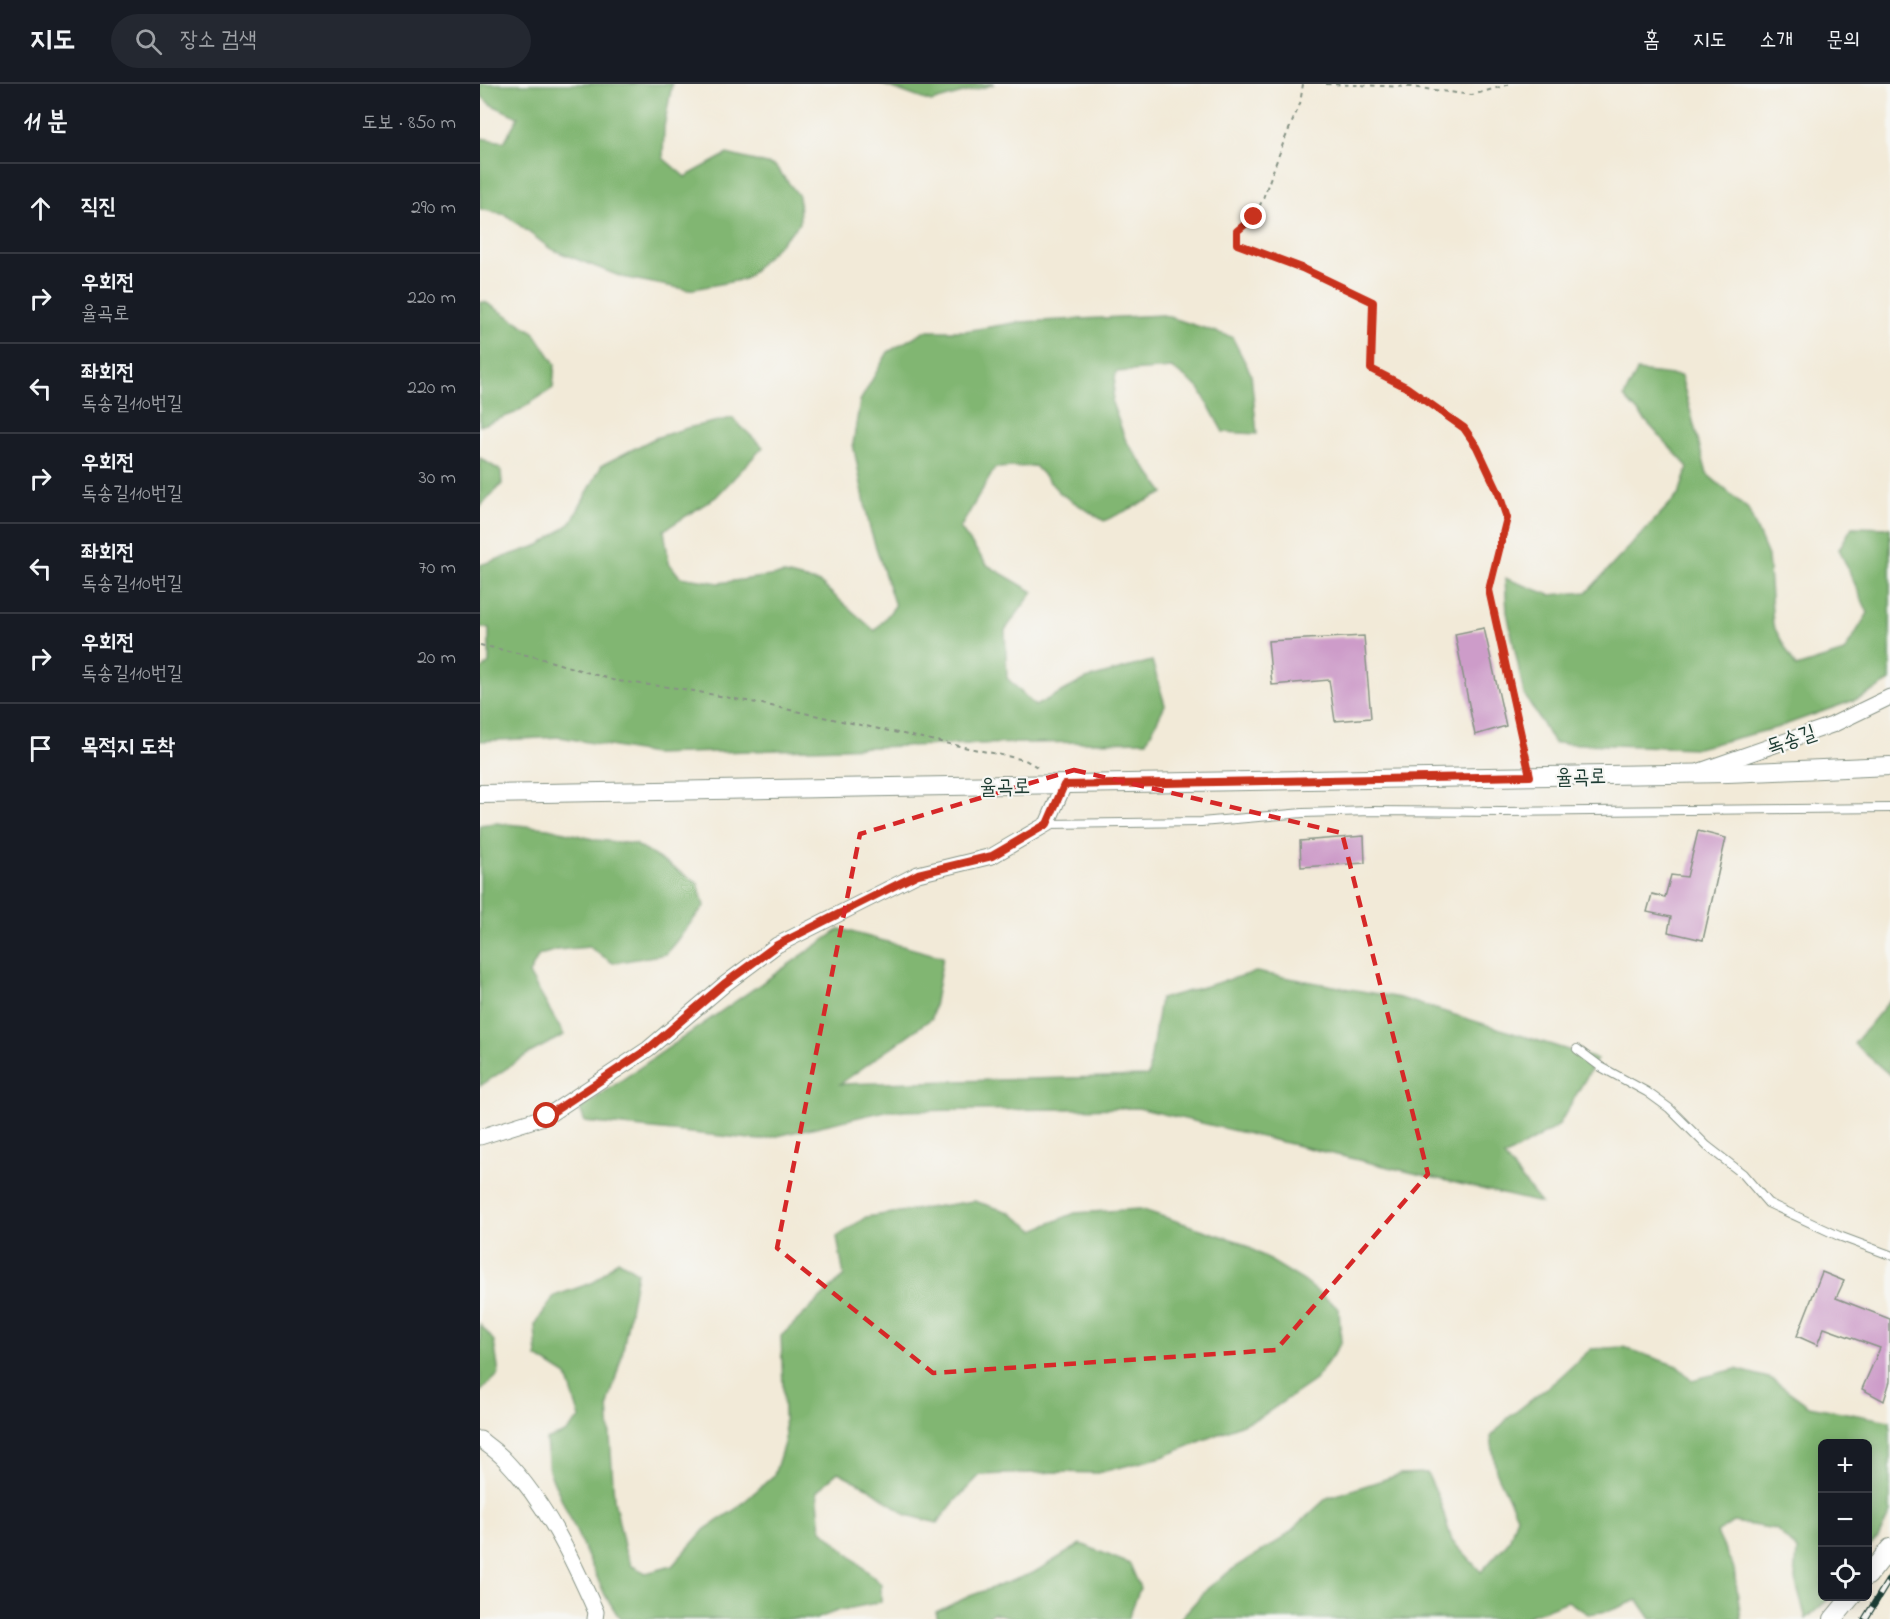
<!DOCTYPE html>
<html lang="ko">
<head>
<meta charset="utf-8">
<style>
  :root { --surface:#171b24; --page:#242831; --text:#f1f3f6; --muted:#9ea1a6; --line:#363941 }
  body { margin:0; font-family:"Indie Flower","Poor Story",sans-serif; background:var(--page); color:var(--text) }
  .controls { position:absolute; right:18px; bottom:18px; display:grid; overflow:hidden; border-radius:9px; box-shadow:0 3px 15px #0003 }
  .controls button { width:54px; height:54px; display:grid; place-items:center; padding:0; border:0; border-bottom:2px solid var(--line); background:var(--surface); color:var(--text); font:30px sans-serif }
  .stop { position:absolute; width:18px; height:18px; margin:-14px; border:4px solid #c8321e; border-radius:50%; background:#fff }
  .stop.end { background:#c8321e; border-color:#fff; box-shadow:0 2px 6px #0008 }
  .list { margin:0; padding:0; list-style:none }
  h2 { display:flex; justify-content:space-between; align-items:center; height:78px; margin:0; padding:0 24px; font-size:26px }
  h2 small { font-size:20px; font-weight:400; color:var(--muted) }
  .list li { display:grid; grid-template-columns:39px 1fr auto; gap:18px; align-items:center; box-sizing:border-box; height:90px; padding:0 24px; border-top:2px solid var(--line) }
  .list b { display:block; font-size:22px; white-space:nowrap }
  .list p { margin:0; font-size:20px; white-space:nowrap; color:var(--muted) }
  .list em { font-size:20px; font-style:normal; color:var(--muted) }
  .icon { flex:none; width:33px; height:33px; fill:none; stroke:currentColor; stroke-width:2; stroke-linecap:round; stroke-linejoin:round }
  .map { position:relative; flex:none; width:1410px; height:1535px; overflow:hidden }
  header { display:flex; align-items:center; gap:36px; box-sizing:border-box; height:84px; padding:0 30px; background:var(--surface); border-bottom:2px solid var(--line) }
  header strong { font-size:28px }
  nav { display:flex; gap:33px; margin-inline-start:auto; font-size:21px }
  .search { width:420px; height:54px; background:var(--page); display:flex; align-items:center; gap:15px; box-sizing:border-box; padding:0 21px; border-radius:33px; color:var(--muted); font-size:22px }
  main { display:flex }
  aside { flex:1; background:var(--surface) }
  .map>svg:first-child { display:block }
  .forest { fill:#81b672; stroke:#507a53; stroke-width:1.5 }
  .building { fill:#cd9cc9 }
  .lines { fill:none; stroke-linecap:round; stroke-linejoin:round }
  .service-casing { stroke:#889486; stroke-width:10 }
  .minor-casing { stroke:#889486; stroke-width:17 }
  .tertiary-casing { stroke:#889486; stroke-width:20 }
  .path { stroke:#889486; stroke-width:2; stroke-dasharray:4.5 4.5; stroke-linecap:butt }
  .service { stroke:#fff; stroke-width:8 }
  .minor { stroke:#fff; stroke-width:15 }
  .tertiary { stroke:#fff; stroke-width:18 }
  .rail-casing { stroke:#1f3d34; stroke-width:7 }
  .rail { stroke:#f6f6f2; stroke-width:4.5; stroke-dasharray:14; stroke-linecap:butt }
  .route { stroke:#c8321e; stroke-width:8 }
  .marked { fill:none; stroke:#d62828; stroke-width:4.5; stroke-dasharray:12 8; stroke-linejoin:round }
  .labels { text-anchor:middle; stroke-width:4.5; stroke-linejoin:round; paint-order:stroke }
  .street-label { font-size:21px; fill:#1f3d34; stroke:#f6f6f2 }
</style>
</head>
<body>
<header>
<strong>지도</strong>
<div class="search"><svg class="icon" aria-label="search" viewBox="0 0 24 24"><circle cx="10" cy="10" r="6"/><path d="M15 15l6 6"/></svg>장소 검색</div>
<nav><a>홈</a><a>지도</a><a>소개</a><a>문의</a></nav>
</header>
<main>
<aside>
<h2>11 분<small>도보 · 850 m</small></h2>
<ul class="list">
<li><svg class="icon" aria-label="ahead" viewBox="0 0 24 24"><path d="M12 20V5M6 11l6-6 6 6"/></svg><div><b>직진</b></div><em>290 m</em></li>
<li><svg class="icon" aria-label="right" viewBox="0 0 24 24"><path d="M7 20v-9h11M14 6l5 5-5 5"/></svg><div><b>우회전</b><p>율곡로</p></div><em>220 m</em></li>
<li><svg class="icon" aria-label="left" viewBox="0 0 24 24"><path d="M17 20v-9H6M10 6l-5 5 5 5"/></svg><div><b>좌회전</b><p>독송길110번길</p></div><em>220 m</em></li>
<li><svg class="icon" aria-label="right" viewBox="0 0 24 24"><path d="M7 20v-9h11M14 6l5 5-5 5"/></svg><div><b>우회전</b><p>독송길110번길</p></div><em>30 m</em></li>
<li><svg class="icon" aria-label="left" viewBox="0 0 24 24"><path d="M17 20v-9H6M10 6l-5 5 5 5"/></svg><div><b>좌회전</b><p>독송길110번길</p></div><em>70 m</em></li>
<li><svg class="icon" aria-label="right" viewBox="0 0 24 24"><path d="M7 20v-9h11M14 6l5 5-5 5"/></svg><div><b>우회전</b><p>독송길110번길</p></div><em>20 m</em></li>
<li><svg class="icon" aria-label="arrive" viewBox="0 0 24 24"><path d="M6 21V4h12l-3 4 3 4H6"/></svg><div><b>목적지 도착</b></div></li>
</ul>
</aside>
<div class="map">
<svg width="1410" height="1535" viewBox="0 0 1410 1535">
  <rect width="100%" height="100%" fill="#f6f6f2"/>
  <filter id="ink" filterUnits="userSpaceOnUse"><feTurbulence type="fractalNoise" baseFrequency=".0167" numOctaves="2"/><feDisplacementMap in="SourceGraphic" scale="12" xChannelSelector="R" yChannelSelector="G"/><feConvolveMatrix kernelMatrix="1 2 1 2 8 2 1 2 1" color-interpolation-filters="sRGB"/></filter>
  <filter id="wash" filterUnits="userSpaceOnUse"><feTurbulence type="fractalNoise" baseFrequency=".008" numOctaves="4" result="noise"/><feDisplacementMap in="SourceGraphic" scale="24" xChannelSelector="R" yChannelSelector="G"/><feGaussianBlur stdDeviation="1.35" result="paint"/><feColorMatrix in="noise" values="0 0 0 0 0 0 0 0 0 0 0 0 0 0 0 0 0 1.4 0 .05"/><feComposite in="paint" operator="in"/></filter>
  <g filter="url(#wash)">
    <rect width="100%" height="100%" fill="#f2ead8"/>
    <path class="forest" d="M0,0h192l-8,43 -1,31 22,19 42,-23 48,12 24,30 1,27 -55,56 -56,11 -67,-13 -71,-28 -45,-34 -26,-6v-71l24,4 14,-25 -28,-13 -10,-9z
      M401,0h114l-64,18z
      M0,218h5l49,30 21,32 -2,24 -38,25 -35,13z
      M683,231l69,22 19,37 6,60 -34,-2 -24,-44 -27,-20 -56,4 -4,31 14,38 38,52 -60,28 -43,-27 -26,-28 -40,2 -35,60 27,37 46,27 -28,38 2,48 28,28 51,-27 66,-18 13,44 -18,36 -177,3 -317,10 -93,-17 -80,4v-70l9,-8v-34l-9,-2v-62l60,-20 31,-22 31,-58 53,-27 32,-10 45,-10 31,29 -47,50 -52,33 5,33 11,14 39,6 66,-9 35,9 55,48 20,-25 -25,-77 -17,-85 7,-43 28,-49 36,-21h41l55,-9z
      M1157,287l44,5 26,98 41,35 20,47 5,69 23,42 48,-15 24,-39 -29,-64 13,-22 38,1v153l-27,16 -87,31 -79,20 -143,-5 -30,-49 -17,-82 -2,-34 45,17 37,-3 92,-98 9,-27 -64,-70z
      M0,374l21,13 1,13 -22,22z
      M16,739l52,5 49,12 38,4 63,39 6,23 -38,48 -53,9 -24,-16 -31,3 -19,5 -10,19 35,61 -36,19 -48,32v-261z
      M360,845l103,28 -11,61 -92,66 308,-8 12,-77 96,-27 144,26 197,61 -39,67 -54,31 37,46 -403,-95 -253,3 -125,29 -175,-18 -5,-13z
      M1410,916v75l-36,-31z
      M494,1117l35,11 25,18 41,-17 65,-4 100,33 64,39 35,28 2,34 -26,37 -53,36 -100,41 -65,16 -39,-1 -78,3 -25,26 -18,22 -30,-8 -40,-28 -29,-15 -21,19 4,38 60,55v18l-44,9 -21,8h-196l-15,-24 -56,-124 -3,-31 19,-7 15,-15 -13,-42 -30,-19 -2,-32 19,-29 40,-14 24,-22 19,12 -15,83 -14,50 6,94 11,52 7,15 14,7 26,-7 33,-37 31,-20 38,-34 11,-35 -4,-104 63,-60 -7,-39 29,-20z
      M0,1240l14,17 5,33 -19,18z
      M1143,1263l54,19 15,14 44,-11 36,10 37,27 81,15v92l-12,25 -10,10v-104h-46v152l9,1 -25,22 -11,-39 2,-30 -21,-21 -43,-7 -16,11 17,36 7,50h-90l-13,-19 -29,11 -21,3 -20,-13 -47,18h-341l28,-31 23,-18 51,-31 45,-41 74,-24 26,-1 13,28 12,40 29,31 28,-31 8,-25 -21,-45 -5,-34 17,-19 49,-38 34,-31z
      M601,1460l49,20 10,24 -12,31h-110l-25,-6 -8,6h-47l-2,-7 34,-16 63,-23z"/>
    <g id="blocks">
      <path class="building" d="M1004,544l22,98 -31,9 -20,-101z
        M884,552l7,82 -36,3 -6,-41 -57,5 -4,-44z
        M1218,747l28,7 -23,102 -35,-8 3,-15 -24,-5 5,-18 13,3 6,-22 16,2z
        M884,752l1,27 -64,4 -1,-26z
        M1342,1188l22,9 -8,17 54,21v62l-6,20 -22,-12 18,-41 -56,-20 -7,17 -20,-9z"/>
    </g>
  </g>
  <g filter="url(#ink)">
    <use href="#blocks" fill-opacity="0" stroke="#889486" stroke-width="1.5"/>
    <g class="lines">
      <g class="service-casing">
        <path id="service" d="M567,740l154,-2 102,-9 68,-2 131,1 388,-4
          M1097,965l24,18 46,25 22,16 38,38 36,28 25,29 71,33 51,19"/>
      </g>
      <g class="minor-casing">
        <path id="minor" d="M1220,687l132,-46 58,-28
          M0,1053l67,-21 101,-67 77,-65 52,-39 141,-71 74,-18 55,-32 17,-39
          M0,1355c8,7 18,13 25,21 41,43 67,98 91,152l-1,7"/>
      </g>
      <g class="tertiary-casing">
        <path id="tertiary" d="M0,710l1248,-21 162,-7
          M1388,1492l22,-28
          M1353,1535l19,-23"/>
      </g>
      <path class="path" d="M823,0l-3,20 -16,37 -22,60 -8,16 -17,14v13l65,24 71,34 -2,67 35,18 58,41 13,19 22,47 8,24 -18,72 37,171
        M846,0l85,3 61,8 38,-11
        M0,561l56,12 80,24 62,7 84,16 263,56 14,8"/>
      <use href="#service" class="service"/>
      <use href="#minor" class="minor"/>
      <use href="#tertiary" class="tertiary"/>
      <g class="rail-casing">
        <path id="rail" d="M1385,1535l25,-41"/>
      </g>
      <use href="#rail" class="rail"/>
    </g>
  </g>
  <g class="lines" filter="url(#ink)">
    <path class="route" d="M67,1032l101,-67 76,-65 53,-39 141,-71 74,-18 55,-32 17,-39 466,-9 -41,-186 18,-72 -8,-24 -22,-47 -13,-19 -58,-41 -35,-18 2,-67 -71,-34 -65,-24v-13l17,-14"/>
  </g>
  <path class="marked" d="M594,686l268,63 86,341 -152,176 -343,23 -156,-125 83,-414z"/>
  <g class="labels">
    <g class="street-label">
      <text transform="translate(1311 655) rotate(-19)" y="7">독송길</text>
      <text transform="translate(1101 692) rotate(-1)" y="7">율곡로</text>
      <text transform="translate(525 702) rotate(-1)" y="7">율곡로</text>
    </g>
  </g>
</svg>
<div class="controls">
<button>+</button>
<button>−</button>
<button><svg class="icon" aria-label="locate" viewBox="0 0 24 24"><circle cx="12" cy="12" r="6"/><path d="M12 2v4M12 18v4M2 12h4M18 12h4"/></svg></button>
</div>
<div class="stop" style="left:67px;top:1032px"></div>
<div class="stop end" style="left:774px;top:133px"></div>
</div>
</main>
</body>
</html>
